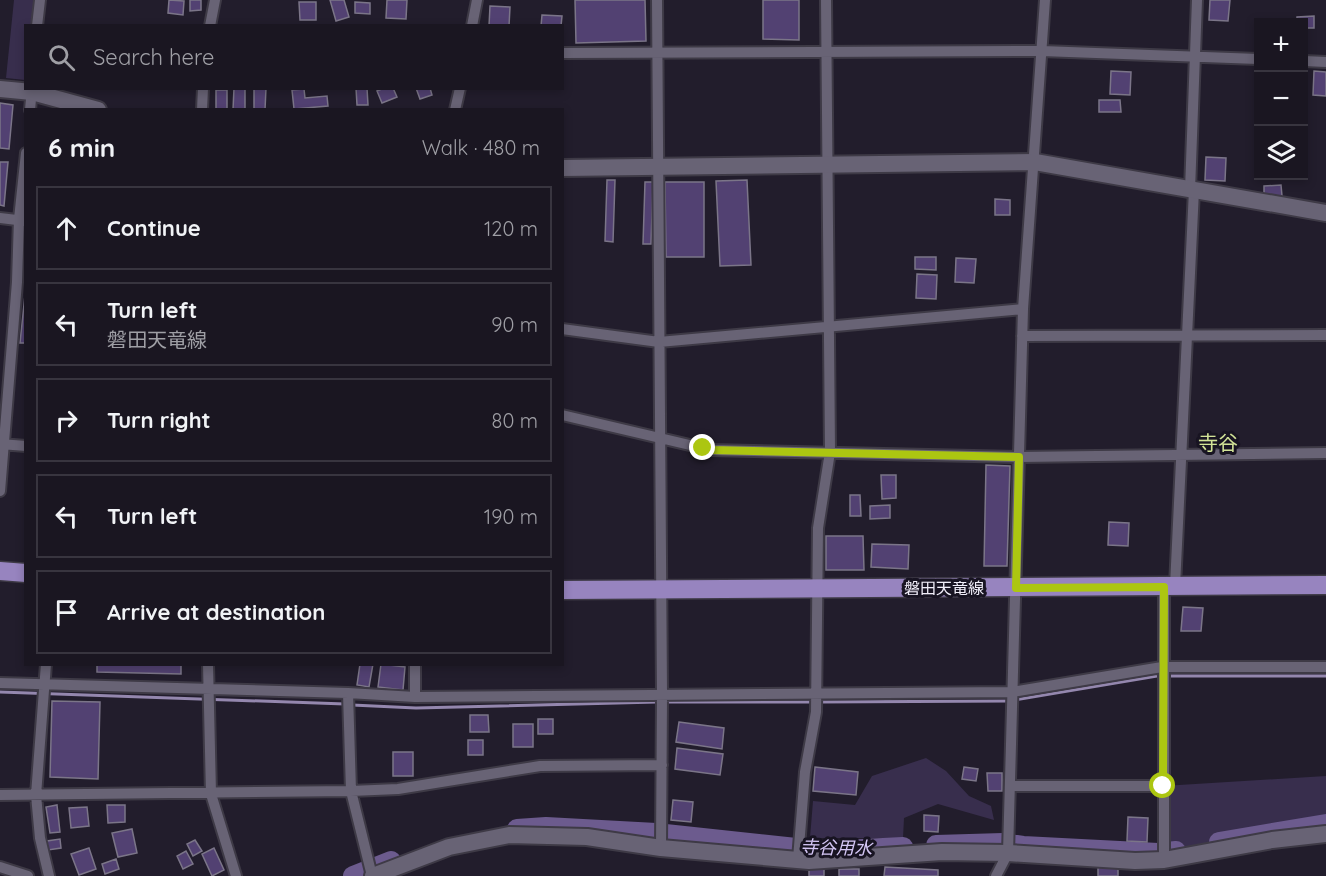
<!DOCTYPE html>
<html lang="en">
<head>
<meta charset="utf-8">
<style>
  :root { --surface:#1a1621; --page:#27232e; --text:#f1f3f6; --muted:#9f9fa5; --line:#38353f }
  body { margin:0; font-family:Quicksand,"Noto Sans JP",sans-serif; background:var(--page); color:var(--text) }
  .controls { position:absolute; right:18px; top:18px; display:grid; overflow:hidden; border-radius:0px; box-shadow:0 3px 9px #0003 }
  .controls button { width:54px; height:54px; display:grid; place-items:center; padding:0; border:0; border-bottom:2px solid var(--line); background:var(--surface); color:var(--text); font:30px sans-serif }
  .stop { position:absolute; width:18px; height:18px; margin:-14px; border:4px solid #acc611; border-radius:50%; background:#fff }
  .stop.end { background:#acc611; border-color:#fff; box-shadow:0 2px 6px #0008 }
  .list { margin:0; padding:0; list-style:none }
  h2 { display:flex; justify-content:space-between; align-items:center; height:78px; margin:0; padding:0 24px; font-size:26px }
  h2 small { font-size:20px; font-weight:400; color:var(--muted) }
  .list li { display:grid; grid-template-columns:39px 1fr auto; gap:18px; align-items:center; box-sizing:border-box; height:84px; margin:0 12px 12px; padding:0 12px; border:2px solid var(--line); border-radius:0px }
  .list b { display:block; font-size:22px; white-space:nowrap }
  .list p { margin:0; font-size:20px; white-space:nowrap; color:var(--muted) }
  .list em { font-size:20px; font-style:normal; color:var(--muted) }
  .icon { flex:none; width:33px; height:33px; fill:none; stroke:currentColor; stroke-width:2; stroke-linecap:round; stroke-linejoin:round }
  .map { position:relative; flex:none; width:1326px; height:876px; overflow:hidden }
  .search { position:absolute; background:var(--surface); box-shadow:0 3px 9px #0003; left:24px; top:24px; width:540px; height:66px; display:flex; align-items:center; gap:15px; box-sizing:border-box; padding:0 21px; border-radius:0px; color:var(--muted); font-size:22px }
  .panel { position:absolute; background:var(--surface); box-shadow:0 3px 9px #0003; left:24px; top:108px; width:540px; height:558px; border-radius:0px }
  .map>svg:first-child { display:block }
  .green { fill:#382e4d }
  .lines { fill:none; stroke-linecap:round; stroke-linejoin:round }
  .stream { stroke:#9487ae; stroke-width:3 }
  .river { stroke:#6c5b8e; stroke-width:20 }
  .building { fill:#524172; stroke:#7b7588; stroke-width:1.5 }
  .street-casing { stroke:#3e3a46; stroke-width:14 }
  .secondary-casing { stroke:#3e3a46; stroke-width:20 }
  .primary-casing { stroke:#3e3a46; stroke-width:21 }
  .street { stroke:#686375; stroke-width:10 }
  .secondary { stroke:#686375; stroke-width:16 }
  .primary { stroke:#9784bf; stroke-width:18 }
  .route { stroke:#acc611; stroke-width:8 }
  .labels { text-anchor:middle; stroke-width:6; stroke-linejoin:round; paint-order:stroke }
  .street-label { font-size:16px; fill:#f1eef9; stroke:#181422 }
  .water-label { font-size:18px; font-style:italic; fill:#d4c6f5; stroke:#181422 }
  .quarter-label { font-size:20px; fill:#d2e397; stroke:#181422 }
</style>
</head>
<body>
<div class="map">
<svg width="1326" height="876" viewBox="0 0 1326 876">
  <rect width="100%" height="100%" fill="#221d2c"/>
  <path class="green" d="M14,0h25l-2,25 -11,1 -1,54 -19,-2z
    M926,758l20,13 23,25 22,10 3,14 -56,-16 -34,14 -1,20h-93l3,-37 42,4 17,-29z
    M1326,776v51l-146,23 -16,-7 -1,-57z"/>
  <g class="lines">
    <path class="stream" d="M0,692l345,12
      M1015,700l142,-24h169
      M820,702l188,-1
      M352,705l64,3 241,-6h156"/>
    <path class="river" d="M517,829l29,-2 110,6 168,18 79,-4
      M1219,842l107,-18
      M936,845l67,-2 20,3 135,7 18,-2
      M353,876l38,-15"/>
  </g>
  <path class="building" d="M169,0l15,1 -1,14 -15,-2z
    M190,0h11v10l-11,1z
    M330,0h14l5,17 -13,4z
    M387,0h20l-1,19 -20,-1z
    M575,0h70l1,41 -70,2z
    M763,0h36v40l-36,-1z
    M1210,0h20l-2,21 -19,-1z
    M299,2h17v18h-16z
    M355,2l15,1v11l-15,-1z
    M490,6l20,1 -1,19h-20z
    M542,15l20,1 -1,10h-20z
    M1314,16v12h-10v-6h-7v-5z
    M1111,71l20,1 -1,23 -20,-1z
    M1314,71l12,1v24l-13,-1z
    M234,88h11v22h-12z
    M254,88h12l-1,22h-11z
    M356,88h11l1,17h-11z
    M384,88h9l4,9 -15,6 -5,-12z
    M416,88h14l2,7 -12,4z
    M304,89l1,9 22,-2 1,10 -34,3 -2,-19z
    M216,90h11v20h-11z
    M1099,100h21l1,12h-22z
    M0,103l13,2 -4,44 -9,-1z
    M1206,157l20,1 -1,23 -20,-1z
    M0,162h8l-4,44 -4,-1z
    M607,180h8l-2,62 -8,-1z
    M747,180l4,85 -31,1 -4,-85z
    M645,182h8l-2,62h-8z
    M665,182h39v75h-38z
    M1281,185l1,11 -18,1v-11z
    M995,199l15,1v15h-15z
    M915,257h21v13l-21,-1z
    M956,258l20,1 -2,24 -19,-1z
    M917,274l20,1 -1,24 -20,-1z
    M25,295l1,1v47h-6z
    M986,465l24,1 -3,100h-23z
    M881,475h15v23l-14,1z
    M850,495h10l1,21h-11z
    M890,505v13l-20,1v-13z
    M1109,522l20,1 -1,23 -20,-1z
    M826,536h37l1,34h-38z
    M872,544l37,1 -1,24 -37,-2z
    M1183,607l20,1 -2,23h-20z
    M97,664h84v10l-84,-2z
    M360,664h13l-4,23 -12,-2z
    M381,664l24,3 -2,23 -25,-3z
    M52,701l48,1 -2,77 -48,-2z
    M470,715h18l1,17h-19z
    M538,719h15v15h-15z
    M679,722l45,6 -2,21 -46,-7z
    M513,724h20v23h-20z
    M468,740h15v15h-15z
    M677,748l46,6 -3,21 -45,-6z
    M393,752h20v24h-20z
    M815,767l43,5 -2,23 -43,-4z
    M964,767l14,2 -2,12 -14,-2z
    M987,773h15v18h-14z
    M673,800l20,2 -2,20 -20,-2z
    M57,805l3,27 -10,1 -4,-26z
    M107,805h18v17l-17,1z
    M87,807l2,19 -18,2 -2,-20z
    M924,815l15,1 -1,16 -14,-1z
    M1128,817l20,1 -1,24 -20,-1z
    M132,829l5,24 -19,4 -6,-24z
    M60,839l1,9 -13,2 -1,-9z
    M195,840l7,11 -9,5 -6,-12z
    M89,848l7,21 -17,6 -8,-21z
    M214,848l10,22 -12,6 -10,-22z
    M186,851l7,13 -10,5 -6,-13z
    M116,859l3,10 -14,5 -3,-10z
    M1098,866h20v10h-20z
    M809,867h15v9h-15z
    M885,867l53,3v6h-54z
    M839,869h20v7h-20z"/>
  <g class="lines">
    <g class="street-casing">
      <path id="street" d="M657,0l5,695 -1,153
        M37,26l3,-26
        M210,26l5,-26
        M472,26l5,-26
        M562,53l480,-2 216,8
        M1304,61l22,1
        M30,110l2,-22
        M202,110l1,-22
        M455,110l5,-22
        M1190,190l7,-190
        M0,218l25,3
        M562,329l97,13 364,-33
        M1022,336l304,-1
        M562,415l149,35 308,7 307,-4
        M0,444l26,2
        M0,491l17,-209 2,-63 7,-66
        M1175,586l19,-396
        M46,664l-10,131 4,43 9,38
        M208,664l3,130 25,82
        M0,683l348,10 67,4 597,-5 150,-25h164
        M348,693l3,98 21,85
        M415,697v-33
        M1010,786h153
        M0,795l351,-4 47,-2 142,-23 122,-1
        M798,859l7,-87 11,-60 2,-184 12,-76 -4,-452
        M1164,860v-273
        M0,867l28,9
        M996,876l12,-23 15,-544 22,-309"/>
    </g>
    <g class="secondary-casing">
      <path id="secondary" d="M0,89l32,3 66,18
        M562,168l473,-6 291,51
        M373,876l76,-29 60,-12 78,2 74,11 148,13 133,-9 66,1 127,8 29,-1 108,-20 54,-6"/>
    </g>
    <g class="primary-casing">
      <path id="primary" d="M0,571l26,2
        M562,590l764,-5"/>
    </g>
    <use href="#street" class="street"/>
    <use href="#secondary" class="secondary"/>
    <use href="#primary" class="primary"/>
  </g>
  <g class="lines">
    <path class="route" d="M703,448l8,2 308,7 -3,131 148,-1 -1,199"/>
  </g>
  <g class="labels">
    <g class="street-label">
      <text x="944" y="594">磐田天竜線</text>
    </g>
    <g class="water-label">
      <text transform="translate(836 848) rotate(1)" y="6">寺谷用水</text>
    </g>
    <g class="quarter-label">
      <text x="1218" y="450">寺谷</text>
    </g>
  </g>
</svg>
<div class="controls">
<button>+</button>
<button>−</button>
<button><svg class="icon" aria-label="layers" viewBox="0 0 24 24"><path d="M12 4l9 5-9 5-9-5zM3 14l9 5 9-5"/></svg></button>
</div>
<div class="stop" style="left:1163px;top:786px"></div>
<div class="stop end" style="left:703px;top:448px"></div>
<div class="search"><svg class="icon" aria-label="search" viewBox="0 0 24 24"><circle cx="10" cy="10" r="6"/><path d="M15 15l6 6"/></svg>Search here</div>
<section class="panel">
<h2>6 min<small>Walk · 480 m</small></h2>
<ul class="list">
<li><svg class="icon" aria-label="ahead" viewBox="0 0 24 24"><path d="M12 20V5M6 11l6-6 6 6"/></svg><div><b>Continue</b></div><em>120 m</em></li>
<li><svg class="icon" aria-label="left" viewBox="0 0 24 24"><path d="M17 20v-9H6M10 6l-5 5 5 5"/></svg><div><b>Turn left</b><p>磐田天竜線</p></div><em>90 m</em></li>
<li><svg class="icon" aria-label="right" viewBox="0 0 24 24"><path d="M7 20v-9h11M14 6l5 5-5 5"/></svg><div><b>Turn right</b></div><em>80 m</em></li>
<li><svg class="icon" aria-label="left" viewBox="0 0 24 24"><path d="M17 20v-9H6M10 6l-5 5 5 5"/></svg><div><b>Turn left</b></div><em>190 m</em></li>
<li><svg class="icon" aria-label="arrive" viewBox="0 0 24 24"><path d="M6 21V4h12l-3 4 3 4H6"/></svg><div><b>Arrive at destination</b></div></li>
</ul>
</section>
</div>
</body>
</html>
